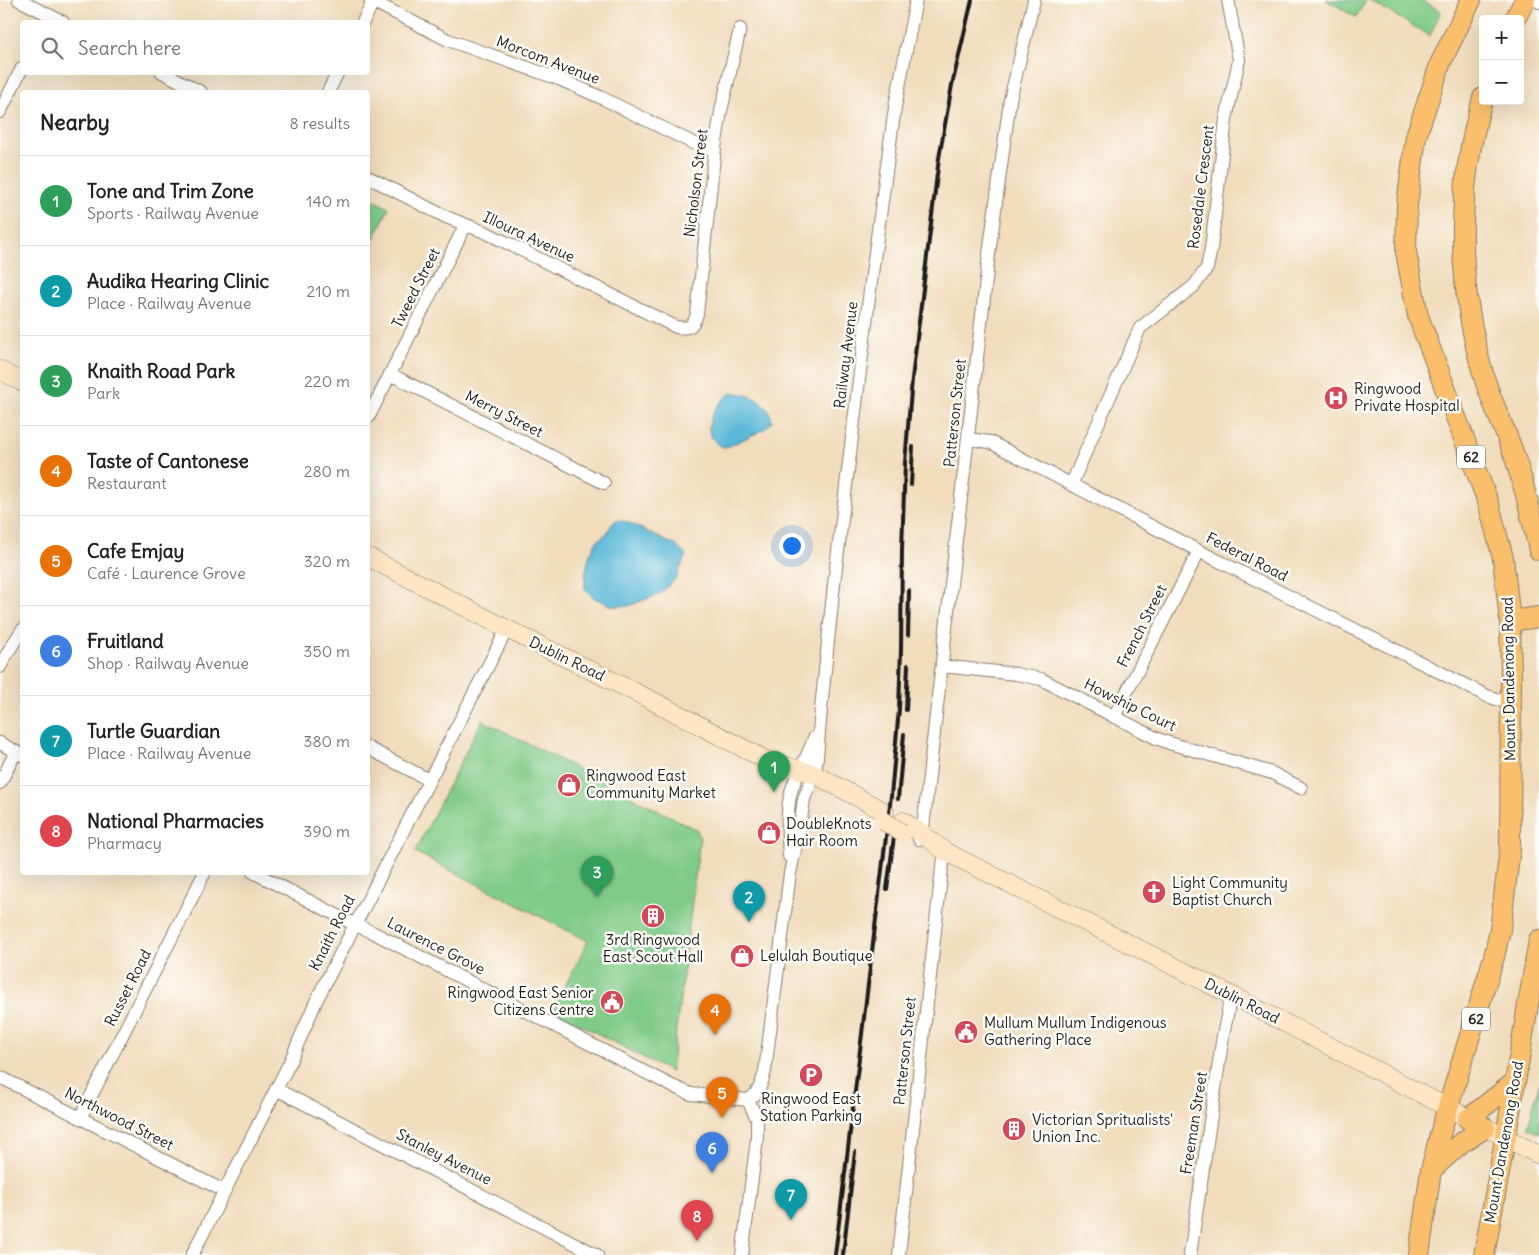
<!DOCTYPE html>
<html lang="en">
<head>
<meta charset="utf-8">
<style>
  :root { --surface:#fff; --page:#f2f2f2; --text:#222; --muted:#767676; --line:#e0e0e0; --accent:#1a73e8 }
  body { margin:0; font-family:Delius,sans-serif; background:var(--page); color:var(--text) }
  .controls { position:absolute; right:15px; top:15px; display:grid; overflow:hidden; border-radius:5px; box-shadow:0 5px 20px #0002 }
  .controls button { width:45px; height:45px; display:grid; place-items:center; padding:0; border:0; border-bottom:1px solid var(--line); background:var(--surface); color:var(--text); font:25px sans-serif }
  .you { position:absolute; left:791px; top:545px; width:18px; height:18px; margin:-12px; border:4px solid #fff; border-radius:50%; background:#1a73e8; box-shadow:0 0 0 8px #1a73e833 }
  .badge { display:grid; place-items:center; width:32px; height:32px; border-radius:50%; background:var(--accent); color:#fff; font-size:16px; font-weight:700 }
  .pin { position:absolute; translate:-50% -41px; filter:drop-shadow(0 1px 2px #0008) }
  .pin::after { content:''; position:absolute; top:26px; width:18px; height:15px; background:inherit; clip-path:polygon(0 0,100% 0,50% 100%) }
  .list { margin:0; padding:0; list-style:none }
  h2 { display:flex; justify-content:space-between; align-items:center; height:65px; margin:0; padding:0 20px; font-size:21px }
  h2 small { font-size:16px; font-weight:400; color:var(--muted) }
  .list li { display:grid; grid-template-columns:32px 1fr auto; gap:15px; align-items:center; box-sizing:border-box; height:90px; padding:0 20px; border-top:1px solid var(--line) }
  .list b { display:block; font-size:19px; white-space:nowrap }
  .list p { margin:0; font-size:16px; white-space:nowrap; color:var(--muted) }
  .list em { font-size:16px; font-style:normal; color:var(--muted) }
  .icon { flex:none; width:28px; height:28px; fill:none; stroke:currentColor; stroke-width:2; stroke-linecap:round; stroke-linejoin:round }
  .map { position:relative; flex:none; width:1539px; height:1255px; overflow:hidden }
  .search { position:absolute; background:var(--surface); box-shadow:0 5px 20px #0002; left:20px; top:20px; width:350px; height:55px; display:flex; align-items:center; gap:12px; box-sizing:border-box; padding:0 18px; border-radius:5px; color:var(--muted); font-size:19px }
  .panel { position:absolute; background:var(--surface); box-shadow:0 5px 20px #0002; left:20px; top:90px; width:350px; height:785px; border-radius:5px }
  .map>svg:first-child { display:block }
  .green { fill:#7fca88; stroke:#4e7352 }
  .water { fill:#5ab8d8; stroke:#3b6a7a }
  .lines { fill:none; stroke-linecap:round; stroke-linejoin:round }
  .minor-casing { stroke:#867c6c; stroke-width:14 }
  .secondary-casing { stroke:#867c6c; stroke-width:19 }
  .primary-casing { stroke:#867c6c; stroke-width:22 }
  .minor { stroke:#fff; stroke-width:12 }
  .secondary { stroke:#fde5c5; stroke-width:18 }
  .primary { stroke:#f9bf6d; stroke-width:20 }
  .rail { stroke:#1c1c1c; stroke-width:4 }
  .secondary-bridge-casing { stroke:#867c6c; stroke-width:19; stroke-linecap:butt }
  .secondary-bridge { stroke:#fde5c5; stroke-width:18 }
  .labels { text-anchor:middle; stroke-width:5; stroke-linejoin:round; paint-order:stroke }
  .shield { fill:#fdfcf7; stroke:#605f5e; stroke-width:1 }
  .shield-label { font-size:14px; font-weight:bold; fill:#1c1c1c }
  .street-label { font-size:15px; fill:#1c1c1c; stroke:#fdfcf7 }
  .poi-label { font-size:15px; fill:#1c1c1c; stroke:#fdfcf7; text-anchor:start }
</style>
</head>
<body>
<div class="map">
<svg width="1539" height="1255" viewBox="0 0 1539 1255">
  <rect width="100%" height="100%" fill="#fdfcf7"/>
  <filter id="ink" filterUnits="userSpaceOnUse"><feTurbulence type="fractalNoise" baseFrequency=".02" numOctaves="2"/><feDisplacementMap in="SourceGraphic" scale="10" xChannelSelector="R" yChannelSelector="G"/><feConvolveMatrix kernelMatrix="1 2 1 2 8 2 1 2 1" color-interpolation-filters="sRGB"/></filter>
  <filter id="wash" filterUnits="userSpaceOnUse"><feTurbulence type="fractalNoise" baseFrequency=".0096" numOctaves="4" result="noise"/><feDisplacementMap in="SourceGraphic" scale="20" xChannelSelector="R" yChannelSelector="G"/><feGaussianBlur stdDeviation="1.12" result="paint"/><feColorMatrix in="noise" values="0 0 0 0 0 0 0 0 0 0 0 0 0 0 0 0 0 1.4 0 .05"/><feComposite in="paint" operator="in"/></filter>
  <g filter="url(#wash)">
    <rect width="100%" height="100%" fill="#f1dcbc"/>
    <path class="green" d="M1326,0h40l-10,17z
      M1369,0h51l21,11 -11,25z
      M368,197l21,11 -15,31 -6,5z
      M482,720l215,110 3,7 -29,235 -118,-62 35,-69 -173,-89z
      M1539,1084v49l-11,-6z"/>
    <path class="water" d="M732,393c17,-1 39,11 40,29l-9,8 -38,18c-5,-3 -10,-5 -13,-10 -10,-14 7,-38 20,-45z
      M616,520l11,2 50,24 9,9 -10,23 -16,16 -32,12h-15l-19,-8 -9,-9v-13l4,-19 7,-15 11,-9 5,-9z"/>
  </g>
  <g filter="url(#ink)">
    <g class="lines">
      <g class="minor-casing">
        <path id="minor" d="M19,0l44,22
          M370,0l78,40 111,39 41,18 103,51h12
          M1537,0l2,2
          M363,22l11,-22
          M162,72l39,20
          M328,92l10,-20
          M0,112l22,-44
          M368,177l78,40 41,16 189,94c13,2 17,0 21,-13l18,-166 6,-37 19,-82
          M390,374l214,109
          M368,418l97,-192
          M968,439l22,3 209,109 288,145 25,8
          M1071,485l69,-157 54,-42 13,-18 4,-19 15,-130 13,-59 -11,-60
          M942,666l74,8 25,5 115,59 13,5 103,30 29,15
          M0,667l8,-15 14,-22
          M1114,717l85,-166
          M0,743l22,12
          M368,748l61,32
          M0,783l16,-31
          M919,839l4,-11 66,-574 21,-154 24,-100
          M789,856c-1,-19 -3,-41 1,-60 4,-20 18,-38 24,-58
          M253,872l97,50 24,11 298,153 19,8 57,6
          M0,1077l224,114
          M276,1089l321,166
          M748,1100c11,-6 14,-17 17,-29l25,-198 10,-46 4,-28 11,-28 2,-14 4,-48 13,-125 38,-310 23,-167 21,-107
          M80,1118l125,-246
          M192,1255l97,-191 28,-65 190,-370
          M742,1255l15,-116v-20l-9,-19
          M899,1255l43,-387 4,-16
          M1190,1255l33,-219 8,-41"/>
      </g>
      <g class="secondary-casing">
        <path id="secondary" d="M0,370l22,12
          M368,557l139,72 142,70 117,61 48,14 71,38
          M903,821l18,12 25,19 285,143 308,160"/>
      </g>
      <g class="primary-casing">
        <path id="primary" d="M1515,19l10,-19
          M1483,98c-28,93 -26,186 1,279 8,26 20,50 29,75 11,32 19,65 26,98
          M1510,621l29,-4
          M1468,1119l47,-37
          M1431,1170l31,-28 23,-14
          M1419,1255l12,-85 11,-43 52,-170 6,-27 10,-82 1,-171 -1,-56 -7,-63 -14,-53 -71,-189 -12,-64 1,-47 9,-69 25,-74 30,-62
          M1484,1255l25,-137 30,-178"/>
      </g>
      <use href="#minor" class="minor"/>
      <use href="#secondary" class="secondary"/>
      <use href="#primary" class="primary"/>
      <path class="rail" d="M911,485l2,-38
        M908,635l1,-45
        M906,710l2,-45
        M898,799l6,-65
        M887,889l8,-60
        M835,1255l56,-459 8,-87 2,-59 1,-100 3,-87 7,-84 27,-221 13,-73 20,-85
        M843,1255l12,-103"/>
      <g class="secondary-bridge-casing">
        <path id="secondary-bridge" d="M884,821l18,12"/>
      </g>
      <use href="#secondary-bridge" class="secondary-bridge"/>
    </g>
  </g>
  <defs>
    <g id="hospital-disc" transform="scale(1.25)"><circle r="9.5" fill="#d1495b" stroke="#fdfcf7"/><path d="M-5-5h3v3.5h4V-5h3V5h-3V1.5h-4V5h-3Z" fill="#fff"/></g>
    <g id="shop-disc" transform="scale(1.25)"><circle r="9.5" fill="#d1495b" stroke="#fdfcf7"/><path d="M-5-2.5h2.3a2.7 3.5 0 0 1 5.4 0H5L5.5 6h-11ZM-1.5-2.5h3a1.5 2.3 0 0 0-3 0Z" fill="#fff"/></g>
    <g id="church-disc" transform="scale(1.25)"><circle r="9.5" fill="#d1495b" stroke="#fdfcf7"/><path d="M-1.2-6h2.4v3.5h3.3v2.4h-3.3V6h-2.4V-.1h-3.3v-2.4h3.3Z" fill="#fff"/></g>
    <g id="building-disc" transform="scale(1.25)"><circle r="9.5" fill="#d1495b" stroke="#fdfcf7"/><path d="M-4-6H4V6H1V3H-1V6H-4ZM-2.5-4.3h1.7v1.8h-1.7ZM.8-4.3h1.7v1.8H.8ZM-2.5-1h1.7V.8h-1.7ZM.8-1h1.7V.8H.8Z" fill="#fff"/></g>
    <g id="civic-disc" transform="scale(1.25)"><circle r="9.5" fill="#d1495b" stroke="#fdfcf7"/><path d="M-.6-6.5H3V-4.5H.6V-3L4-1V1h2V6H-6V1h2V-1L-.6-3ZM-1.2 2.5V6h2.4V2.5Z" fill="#fff"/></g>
    <g id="parking-disc" transform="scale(1.25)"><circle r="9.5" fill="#d1495b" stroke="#fdfcf7"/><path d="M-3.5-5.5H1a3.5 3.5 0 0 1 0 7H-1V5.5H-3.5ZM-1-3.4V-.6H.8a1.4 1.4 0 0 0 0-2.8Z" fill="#fff"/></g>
  </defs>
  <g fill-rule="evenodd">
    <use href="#hospital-disc" x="1336" y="398"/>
    <use href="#shop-disc" x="569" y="785"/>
    <use href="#shop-disc" x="769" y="833"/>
    <use href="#church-disc" x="1154" y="892"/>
    <use href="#building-disc" x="653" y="916"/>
    <use href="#shop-disc" x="742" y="956"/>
    <use href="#civic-disc" x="612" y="1002"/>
    <use href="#civic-disc" x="966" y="1032"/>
    <use href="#parking-disc" x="811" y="1075"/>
    <use href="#building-disc" x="1014" y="1129"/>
  </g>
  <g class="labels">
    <g class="shield">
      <rect x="1457" y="445.5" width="28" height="23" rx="4"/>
      <rect x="1462" y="1007.5" width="28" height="23" rx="4"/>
    </g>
    <g class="shield-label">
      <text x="1471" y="462">62</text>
      <text x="1476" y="1024">62</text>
    </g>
    <g class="street-label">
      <text transform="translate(548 60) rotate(21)" y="5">Morcom Avenue</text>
      <text transform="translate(696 183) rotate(-83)" y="5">Nicholson Street</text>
      <text transform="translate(1201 187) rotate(-83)" y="5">Rosedale Crescent</text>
      <text transform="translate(529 237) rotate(25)" y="5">Illoura Avenue</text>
      <text transform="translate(416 288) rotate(-63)" y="5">Tweed Street</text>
      <text transform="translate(846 355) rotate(-83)" y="5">Railway Avenue</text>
      <text transform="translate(955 413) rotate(-84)" y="5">Patterson Street</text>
      <text transform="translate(504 414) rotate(27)" y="5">Merry Street</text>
      <text transform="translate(1247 557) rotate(27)" y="5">Federal Road</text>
      <text transform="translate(1142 626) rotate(-63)" y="5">French Street</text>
      <text transform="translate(567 659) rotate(26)" y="5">Dublin Road</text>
      <text transform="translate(1509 679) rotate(-91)" y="5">Mount Dandenong Road</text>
      <text transform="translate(1130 705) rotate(26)" y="5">Howship Court</text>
      <text transform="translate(332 933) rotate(-63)" y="5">Knaith Road</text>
      <text transform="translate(436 946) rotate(27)" y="5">Laurence Grove</text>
      <text transform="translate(128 988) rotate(-63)" y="5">Russet Road</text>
      <text transform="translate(1242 1001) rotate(27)" y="5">Dublin Road</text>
      <text transform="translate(905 1051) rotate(-84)" y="5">Patterson Street</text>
      <text transform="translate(119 1119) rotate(27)" y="5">Northwood Street</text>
      <text transform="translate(1194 1123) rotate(-81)" y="5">Freeman Street</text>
      <text transform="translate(1504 1142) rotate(-80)" y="5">Mount Dandenong Road</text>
      <text transform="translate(444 1157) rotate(27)" y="5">Stanley Avenue</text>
    </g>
    <g class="poi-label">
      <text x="1354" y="394">Ringwood<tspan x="1354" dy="17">Private Hospital</tspan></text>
      <text x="586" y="781">Ringwood East<tspan x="586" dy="17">Community Market</tspan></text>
      <text x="786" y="829">DoubleKnots<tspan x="786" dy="17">Hair Room</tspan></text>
      <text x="1172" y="888">Light Community<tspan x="1172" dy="17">Baptist Church</tspan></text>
      <text x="653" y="945" text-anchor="middle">3rd Ringwood<tspan x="653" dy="17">East Scout Hall</tspan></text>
      <text x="760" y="961">Lelulah Boutique</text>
      <text x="594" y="998" text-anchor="end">Ringwood East Senior<tspan x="594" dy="17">Citizens Centre</tspan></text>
      <text x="984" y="1028">Mullum Mullum Indigenous<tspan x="984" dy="17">Gathering Place</tspan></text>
      <text x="811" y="1104" text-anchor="middle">Ringwood East<tspan x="811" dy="17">Station Parking</tspan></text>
      <text x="1032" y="1125">Victorian Spritualists'<tspan x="1032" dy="17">Union Inc.</tspan></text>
    </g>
  </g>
</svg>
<div class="controls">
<button>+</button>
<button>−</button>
</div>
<div class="you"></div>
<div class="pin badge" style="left:774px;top:792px;background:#2e9e5b">1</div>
<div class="pin badge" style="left:749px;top:922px;background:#0f9aa8">2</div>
<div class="pin badge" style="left:597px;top:897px;background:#2e9e5b">3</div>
<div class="pin badge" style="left:715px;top:1035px;background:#e8710a">4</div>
<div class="pin badge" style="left:722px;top:1118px;background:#e8710a">5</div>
<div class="pin badge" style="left:712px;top:1173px;background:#3f7fe0">6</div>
<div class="pin badge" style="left:791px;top:1220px;background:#0f9aa8">7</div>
<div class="pin badge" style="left:697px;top:1241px;background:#e0444e">8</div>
<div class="search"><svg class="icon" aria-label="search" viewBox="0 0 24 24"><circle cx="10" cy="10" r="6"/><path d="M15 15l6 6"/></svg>Search here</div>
<section class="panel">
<h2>Nearby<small>8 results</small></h2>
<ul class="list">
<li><span class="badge" style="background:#2e9e5b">1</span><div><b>Tone and Trim Zone</b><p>Sports · Railway Avenue</p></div><em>140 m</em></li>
<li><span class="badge" style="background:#0f9aa8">2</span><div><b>Audika Hearing Clinic</b><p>Place · Railway Avenue</p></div><em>210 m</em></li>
<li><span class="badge" style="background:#2e9e5b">3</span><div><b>Knaith Road Park</b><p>Park</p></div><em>220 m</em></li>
<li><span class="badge" style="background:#e8710a">4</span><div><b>Taste of Cantonese</b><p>Restaurant</p></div><em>280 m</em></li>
<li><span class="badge" style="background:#e8710a">5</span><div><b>Cafe Emjay</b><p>Café · Laurence Grove</p></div><em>320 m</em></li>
<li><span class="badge" style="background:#3f7fe0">6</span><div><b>Fruitland</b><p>Shop · Railway Avenue</p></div><em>350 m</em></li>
<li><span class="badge" style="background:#0f9aa8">7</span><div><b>Turtle Guardian</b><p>Place · Railway Avenue</p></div><em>380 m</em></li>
<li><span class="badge" style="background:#e0444e">8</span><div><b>National Pharmacies</b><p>Pharmacy</p></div><em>390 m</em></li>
</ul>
</section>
</div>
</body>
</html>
